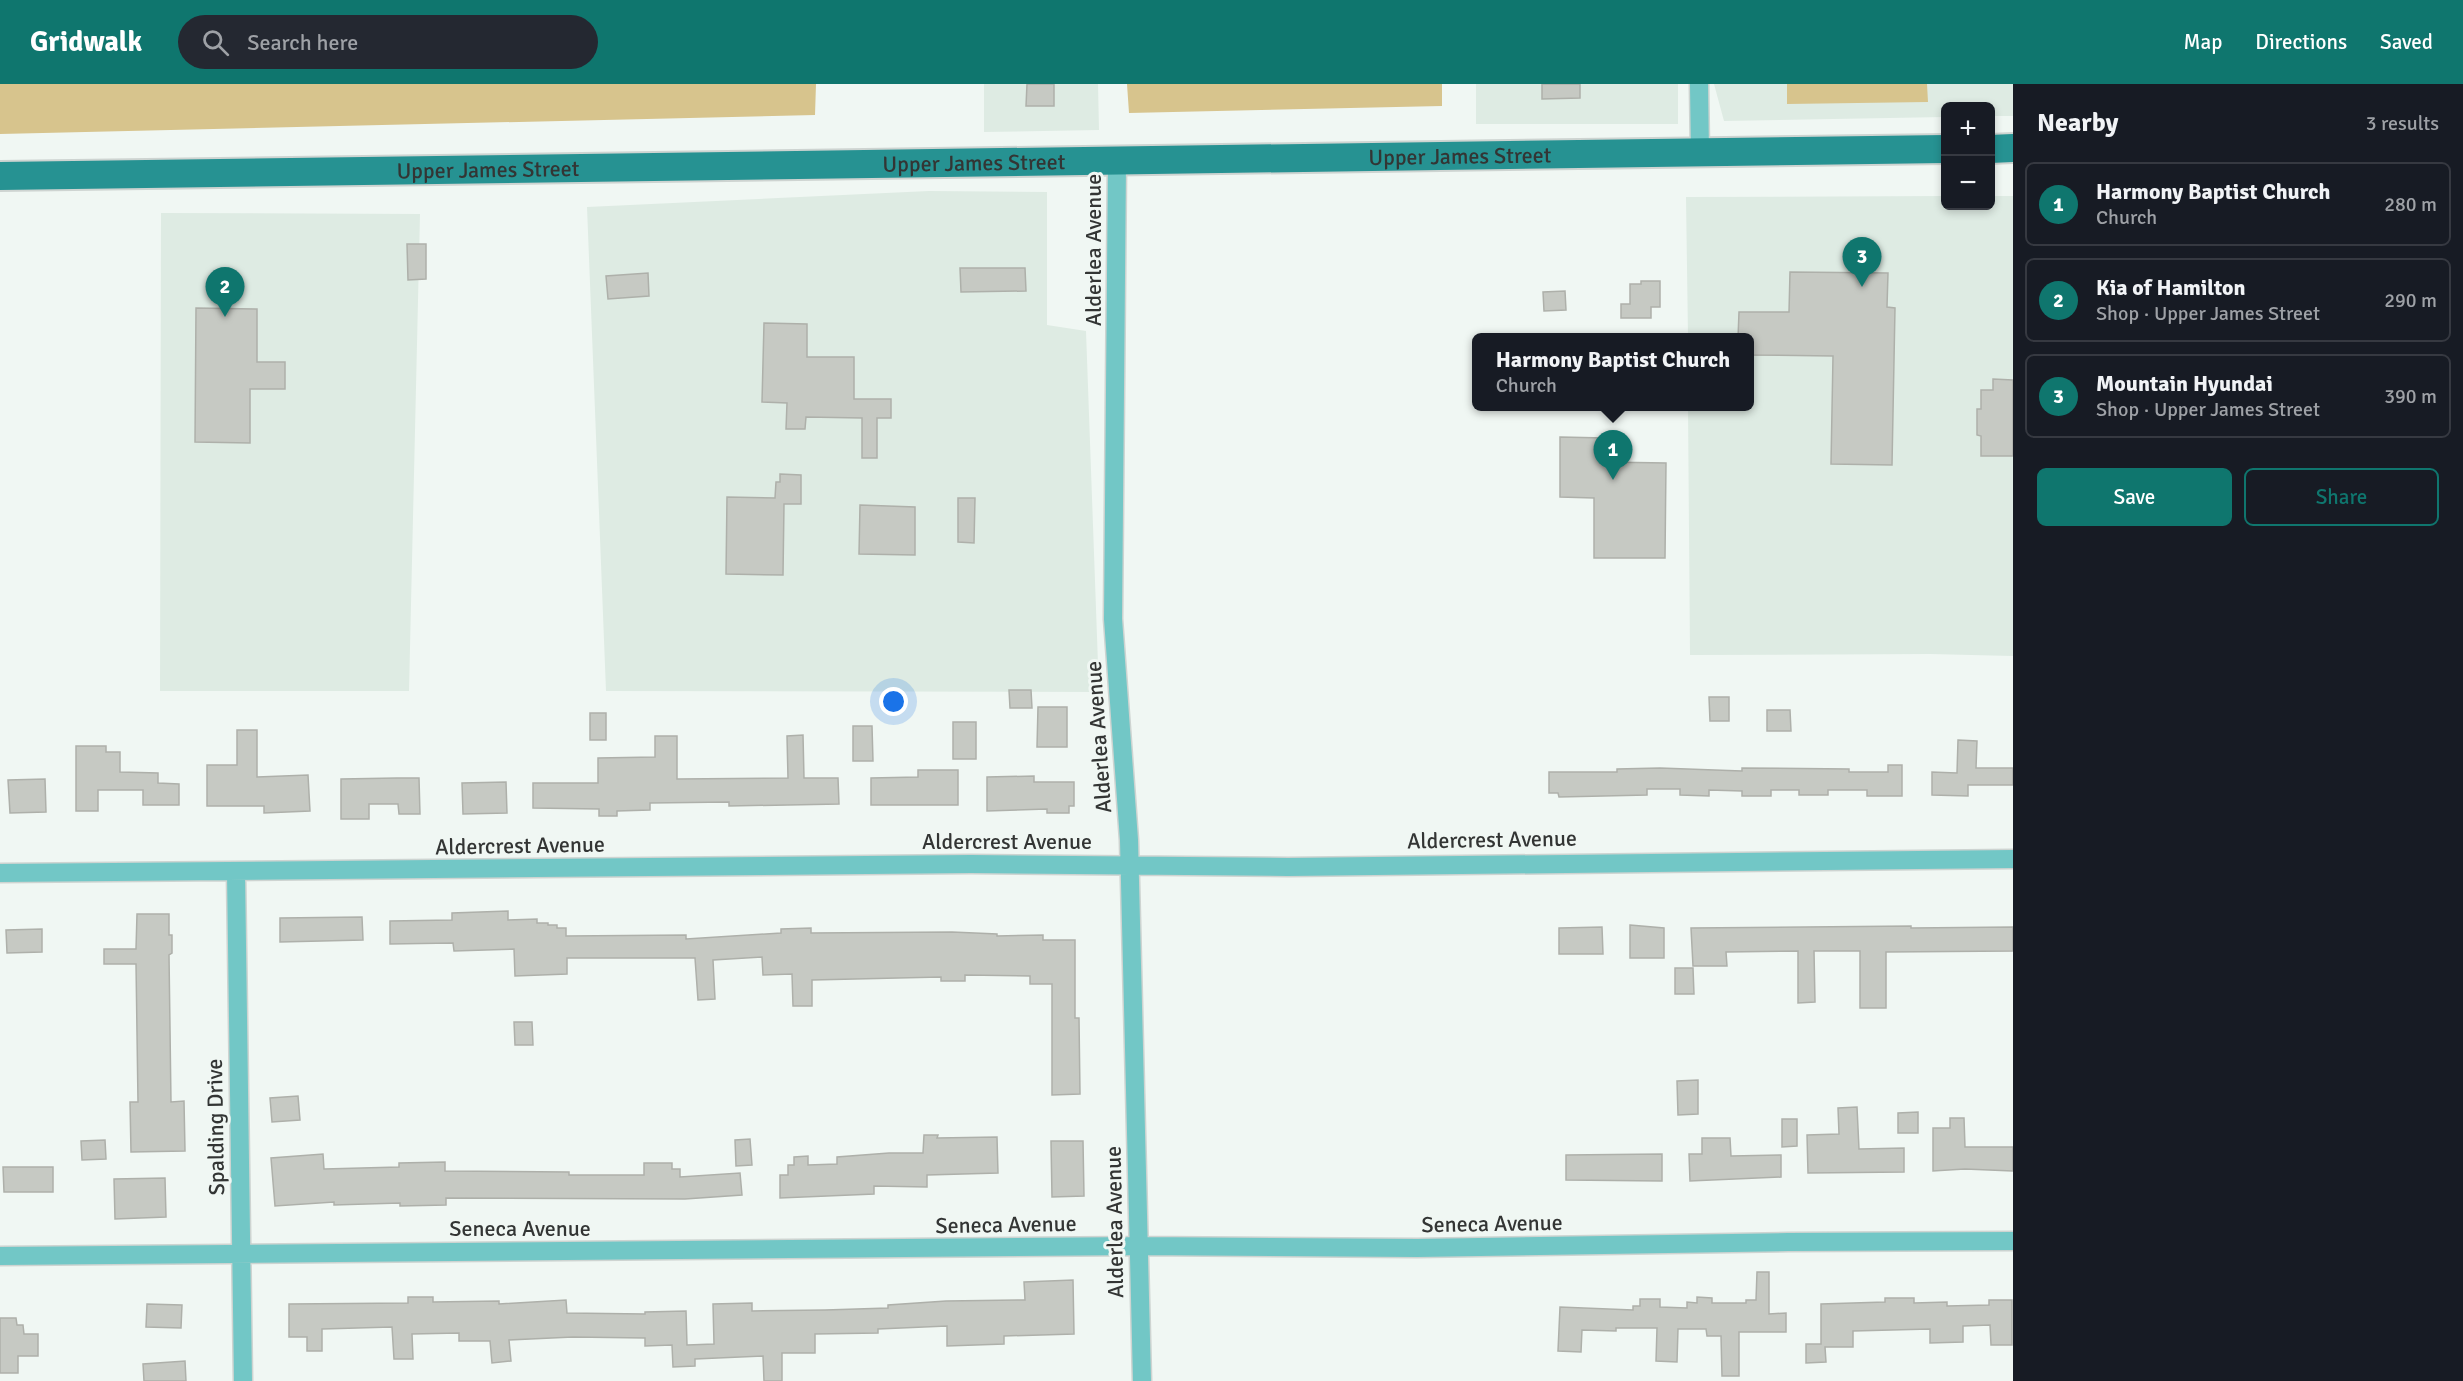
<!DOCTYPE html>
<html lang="en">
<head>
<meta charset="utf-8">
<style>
  :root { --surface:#171b24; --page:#242831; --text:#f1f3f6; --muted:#9ea1a6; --line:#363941; --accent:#0f766e }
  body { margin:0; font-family:Signika,sans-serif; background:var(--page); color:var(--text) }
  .controls { position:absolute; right:18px; top:18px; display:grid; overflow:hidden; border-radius:9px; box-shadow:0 3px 9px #0003 }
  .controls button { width:54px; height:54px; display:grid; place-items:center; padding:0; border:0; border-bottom:2px solid var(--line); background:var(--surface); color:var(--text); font:30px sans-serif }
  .you { position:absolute; left:894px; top:618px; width:21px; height:21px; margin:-15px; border:4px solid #fff; border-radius:50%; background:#1a73e8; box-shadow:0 0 0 9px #1a73e833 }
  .badge { display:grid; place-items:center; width:39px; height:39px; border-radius:50%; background:var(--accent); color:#fff; font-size:20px; font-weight:700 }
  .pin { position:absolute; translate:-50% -50px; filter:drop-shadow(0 2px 3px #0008) }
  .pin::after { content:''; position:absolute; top:32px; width:21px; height:18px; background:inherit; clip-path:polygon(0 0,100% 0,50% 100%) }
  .popup { position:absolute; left:1472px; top:249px; width:282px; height:78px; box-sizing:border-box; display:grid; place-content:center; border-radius:9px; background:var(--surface); filter:drop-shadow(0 2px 4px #0005); font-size:20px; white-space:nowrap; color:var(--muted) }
  .popup b { font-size:22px; color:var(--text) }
  .popup::after { content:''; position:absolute; left:50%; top:100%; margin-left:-12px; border:12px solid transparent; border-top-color:var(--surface) }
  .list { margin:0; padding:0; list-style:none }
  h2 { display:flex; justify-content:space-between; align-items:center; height:78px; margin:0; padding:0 24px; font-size:26px }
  h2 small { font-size:20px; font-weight:400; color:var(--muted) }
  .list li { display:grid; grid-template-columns:39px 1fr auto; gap:18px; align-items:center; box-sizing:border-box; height:84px; margin:0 12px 12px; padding:0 12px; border:2px solid var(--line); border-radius:9px }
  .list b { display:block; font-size:22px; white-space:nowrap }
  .list p { margin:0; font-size:20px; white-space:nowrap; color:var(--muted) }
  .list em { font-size:20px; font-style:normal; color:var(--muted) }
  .actions { display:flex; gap:12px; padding:18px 24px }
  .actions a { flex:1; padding:14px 0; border:2px solid var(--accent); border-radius:9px; text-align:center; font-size:21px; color:var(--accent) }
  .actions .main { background:var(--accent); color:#fff }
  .icon { flex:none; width:33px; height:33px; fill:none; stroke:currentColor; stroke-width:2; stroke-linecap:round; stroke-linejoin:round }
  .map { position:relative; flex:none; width:2013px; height:1297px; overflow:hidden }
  header { display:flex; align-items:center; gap:36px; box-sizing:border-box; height:84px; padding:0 30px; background:var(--accent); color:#fff }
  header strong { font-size:28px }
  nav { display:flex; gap:33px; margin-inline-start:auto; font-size:21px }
  .search { width:420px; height:54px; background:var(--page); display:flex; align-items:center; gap:15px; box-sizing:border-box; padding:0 21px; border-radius:33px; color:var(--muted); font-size:22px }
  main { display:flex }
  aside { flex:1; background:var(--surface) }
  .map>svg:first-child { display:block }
  .built { fill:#deebe3 }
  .green { fill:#d7c48d }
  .building { fill:#c6c9c3; stroke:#aeb0aa; stroke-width:1.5 }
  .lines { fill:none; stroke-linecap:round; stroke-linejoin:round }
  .minor-casing { stroke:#ced4d1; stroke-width:21 }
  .primary-casing { stroke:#ced4d1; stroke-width:32 }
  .minor { stroke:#72c7c6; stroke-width:18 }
  .primary { stroke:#269292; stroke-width:28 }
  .labels { text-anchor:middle; stroke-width:6; stroke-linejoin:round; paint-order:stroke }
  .street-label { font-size:22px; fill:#333534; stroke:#f0f7f3 }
</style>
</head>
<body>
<header>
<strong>Gridwalk</strong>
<div class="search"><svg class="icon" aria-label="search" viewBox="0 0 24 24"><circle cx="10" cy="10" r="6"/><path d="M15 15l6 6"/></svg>Search here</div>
<nav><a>Map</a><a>Directions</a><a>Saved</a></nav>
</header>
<main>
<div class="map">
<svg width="2013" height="1297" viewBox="0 0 2013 1297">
  <rect width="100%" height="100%" fill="#f0f7f3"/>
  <path class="built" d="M984,0h114l1,46 -115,2z
    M1476,0h202v40h-202z
    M1714,0h299v32h-22l-1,-10h-44l-1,11 -221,4z
    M929,107l118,1v133l39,6 13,361 -493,-1 -19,-484z
    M1945,112l1,10h44l1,-10h22v460l-83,-2 -240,1 -2,-248 62,-1v-68l-62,-1 -2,-140z
    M161,129l259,1 -11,477h-249z"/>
  <path class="green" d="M0,0h816l-1,31 -815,19z
    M1127,0h315v22l-313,7z
    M1787,0h140l1,18 -141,2z"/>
  <path class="building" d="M1027,0h27v22h-28z
    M1542,0h38v14l-38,1z
    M407,160h19v35l-18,1z
    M960,184h65l1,23 -65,1z
    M1790,188l98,1 -1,34 8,1 -3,157 -61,-1 2,-108 -84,-1v-17h-11l1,-26h50z
    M648,189l1,23 -41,3 -2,-23z
    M1641,197h19v26h-9v11h-30v-14h9v-20h11z
    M1565,207l1,19 -22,1 -1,-19z
    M196,224l61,1v53h28v27h-35v54l-55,-1z
    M764,239l43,1v33h47v42h37v19h-14v40h-15v-40l-56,-1 -1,12h-19l1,-26 -25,-1z
    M1993,295l20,1v76h-32v-20l-4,-1v-26h4v-19h12z
    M1560,353l45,1v24l61,1 -1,95h-71v-60l-34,-1z
    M780,390l21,1v29h-17l-1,71 -57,-1 1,-77 48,1 1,-16h4z
    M958,414h17l-1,45 -16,-1z
    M860,421l55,2v48l-56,-1z
    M1009,606h22l1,18h-22z
    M1709,613h20v24h-19z
    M1038,623h29v40h-30z
    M1767,626h23l1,21h-24z
    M590,629h16v27h-16z
    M953,638h23v37h-23z
    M853,642h19l1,35h-20z
    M237,646h20v47l51,-2 2,36 -46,2v-7h-57v-41h30z
    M803,651l1,43h34l1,26 -110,2v-4l-79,1v7l-33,1v5h-18v-7l-66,-1v-25h65v-25l57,-1v-21h22v43l111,-1 -1,-42z
    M1958,656l19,1 -1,27h37v17h-45v11l-36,-1v-23l25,1z
    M76,662h30v6h14v20l38,1v10l21,1v21h-36v-15h-45v21h-22z
    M1888,681h14v31h-35v-6h-39v5h-29v-5h-28v6h-29v-5l-33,-1v6l-29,-1v-6h-33v6l-88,2 -1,-4h-9v-21h68v-3l43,-1 82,3v-3l107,1v3h39z
    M918,686h40v35h-87v-27l47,-1z
    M1034,692v6h40v24h-5v7h-22v-4l-60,2v-34z
    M397,694h22l1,36h-21l-1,-10h-29v15h-28v-40z
    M45,695l1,33 -36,1 -2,-33z
    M506,698l1,31 -44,1 -1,-31z
    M508,827v9l29,-1v4h11v2h9v3h9v8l120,-1v4l95,-6v-4l30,-1v5l141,-1 45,2v2l46,-1v5h32v78h4l1,76 -28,1v-111h-22v-8l-65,-1v6h-24v-4l-129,3v26h-19l-1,-32 -29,1 -1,-18 -49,3 2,39 -17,1 -3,-42h-128v16l-52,2 -1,-27 -60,2 -1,-8 -63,1v-23l62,-1v-7z
    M137,830h32v21h3v18l-3,2 2,147 13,-1 1,50 -54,1 -1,-50h8l-2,-138h-32v-15h32z
    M362,833l1,23 -83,2v-24z
    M1630,841l34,3v30h-34z
    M1911,842v2l102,-1v24l-127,1v56h-26v-57h-46l1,51 -17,1v-52l-72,1 1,14h-34l-2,-38z
    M1602,843l1,27h-44v-26z
    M42,845v23l-35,1 -1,-23z
    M1675,884h18l1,26h-19z
    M514,938h18l1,23h-18z
    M1698,996v34l-20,1 -1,-34z
    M298,1012l2,24 -28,2 -2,-24z
    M1857,1023l2,42 45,-1v24l-96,1 -1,-38 32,-1 -1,-26z
    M1918,1028v21h-20v-20z
    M1950,1034h14l1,29h48v24l-48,-2 -32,2v-43h17z
    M1782,1035h15v27l-15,1z
    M924,1051h14l-1,3 60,-1 1,36 -71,2v12l-53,-1v8l-94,4v-23h8v-10h6v-8l14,-1v9l29,-1v-7l52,-4h34z
    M1702,1054h28l1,18 50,-1v22l-91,4 -1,-27h13z
    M750,1055l2,26 -16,1 -1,-26z
    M105,1056l1,19 -24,1 -1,-19z
    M1051,1057h32l1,55 -32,1z
    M323,1070l1,15 75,-2v-4l46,-1v9l124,1v3h75v-12h28v6h8v8l60,-4 2,22 -57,4 -239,-1v7l-46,1v-3l-66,2v-3l-59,4 -4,-48z
    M1662,1070v27l-96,-1v-25z
    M3,1083h50v25h-49z
    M165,1094l1,39 -51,2 -1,-40z
    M1757,1188h12v42l17,-1v19h-47v44h-17l-1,-40h-14l-1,-7h-28l-1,33 -21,-1 1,-33h-41v3l-34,-1 -1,22 -23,-1 2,-44 73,3v-4h7v-7h20v8l27,1v-6l10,1v-6l15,1v5h34v-3h10z
    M1073,1196l1,54 -70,2v8l-57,2v-20l-69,3v4l-63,1v19h-33v28h-18l-1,-25 -68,3v7l-22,1 -1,-22 -27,1v-8l-72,-1 -64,3 2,21 -19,2 -2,-22h-31v-8l-47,1 1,25h-19l-2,-32 -70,2v22h-15v-14h-18v-33l119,-1v-6h25v5l66,-1v3l67,-4 1,13 78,1v-2l41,-1 1,34 27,-1 -1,-40 39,-1v8l73,-1 63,-2v-3l58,-4 79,-1 -1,-18z
    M1885,1214h29v5l33,-1v4l42,-1v-5h23v45h-21l-1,-20 -27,1v16l-33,1v-14l-77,2v16h-28l1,15 -20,1v-19h15v-40l64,-2z
    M147,1220l35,1 -1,23 -35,-1z
    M0,1234h16l1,7h6l1,9h14v22h-20v17h-18z
    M185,1277l1,20h-42l-1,-17z"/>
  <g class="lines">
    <g class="minor-casing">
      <path id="minor" d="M1699,0l1,69
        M1117,78l-4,457 16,221 13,541
        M236,788l7,509
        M0,789l971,-9 317,3 725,-8
        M0,1172l1139,-10 278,2 371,-6 225,-1"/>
    </g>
    <g class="primary-casing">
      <g id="primary">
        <path d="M1990,65l23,-1"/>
        <path id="s1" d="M0,92l1946,-27"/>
      </g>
    </g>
    <use href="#minor" class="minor"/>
    <use href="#primary" class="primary"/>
  </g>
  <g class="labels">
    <g class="street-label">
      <text dy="8" stroke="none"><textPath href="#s1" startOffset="1460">Upper James Street</textPath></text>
      <text dy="8" stroke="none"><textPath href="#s1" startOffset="974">Upper James Street</textPath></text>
      <text dy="8" stroke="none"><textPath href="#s1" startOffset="488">Upper James Street</textPath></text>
      <text transform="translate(1093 166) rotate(-90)" y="8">Alderlea Avenue</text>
      <text transform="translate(1098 653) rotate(-94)" y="8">Alderlea Avenue</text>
      <text transform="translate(1492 755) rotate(-1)" y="8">Aldercrest Avenue</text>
      <text x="1007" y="765">Aldercrest Avenue</text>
      <text transform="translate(520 761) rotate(-1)" y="8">Aldercrest Avenue</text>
      <text transform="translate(215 1043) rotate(-91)" y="8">Spalding Drive</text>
      <text transform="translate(1114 1138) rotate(-91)" y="8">Alderlea Avenue</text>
      <text transform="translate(1492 1139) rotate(-1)" y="8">Seneca Avenue</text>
      <text transform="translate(1006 1140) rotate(-1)" y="8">Seneca Avenue</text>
      <text x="520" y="1152">Seneca Avenue</text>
    </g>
  </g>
</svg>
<div class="controls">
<button>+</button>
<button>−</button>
</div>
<div class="you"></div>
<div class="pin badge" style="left:1613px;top:396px">1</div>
<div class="popup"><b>Harmony Baptist Church</b>Church</div>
<div class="pin badge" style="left:225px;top:233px">2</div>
<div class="pin badge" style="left:1862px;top:203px">3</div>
</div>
<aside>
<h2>Nearby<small>3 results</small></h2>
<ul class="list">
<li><span class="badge">1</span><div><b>Harmony Baptist Church</b><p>Church</p></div><em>280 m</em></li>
<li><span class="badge">2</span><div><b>Kia of Hamilton</b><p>Shop · Upper James Street</p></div><em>290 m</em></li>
<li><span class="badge">3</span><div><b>Mountain Hyundai</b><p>Shop · Upper James Street</p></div><em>390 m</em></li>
</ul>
<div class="actions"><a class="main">Save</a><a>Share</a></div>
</aside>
</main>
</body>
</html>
